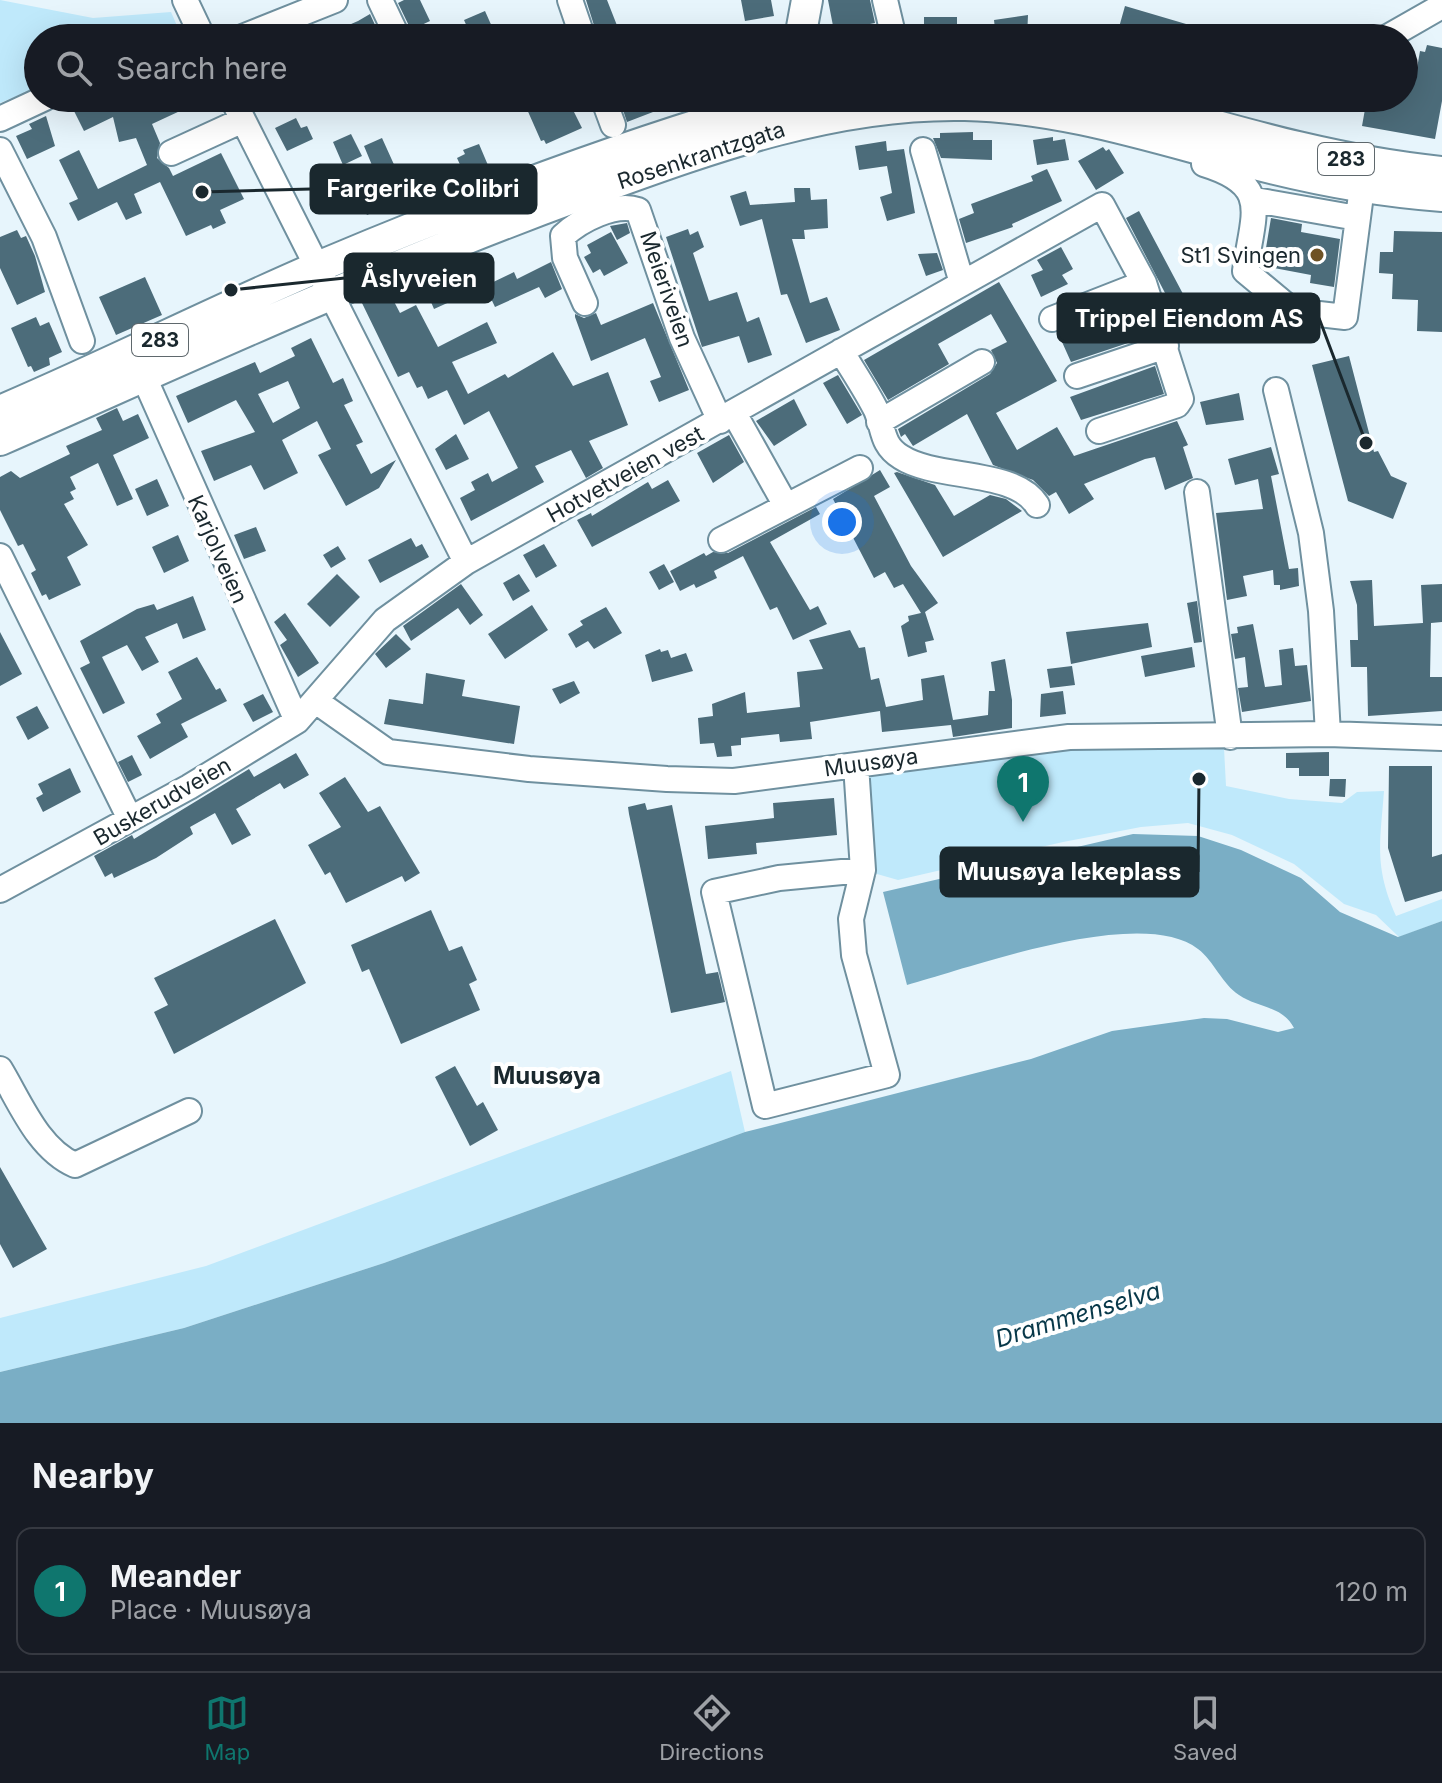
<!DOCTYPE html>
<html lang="en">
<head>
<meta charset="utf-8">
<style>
  :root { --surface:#171b24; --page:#242831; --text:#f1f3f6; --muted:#9ea1a6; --line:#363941; --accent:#0f766e }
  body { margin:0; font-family:Inter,sans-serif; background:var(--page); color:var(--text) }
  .you { position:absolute; left:842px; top:522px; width:28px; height:28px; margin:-20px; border:6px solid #fff; border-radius:50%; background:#1a73e8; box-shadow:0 0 0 12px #1a73e833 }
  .badge { display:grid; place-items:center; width:52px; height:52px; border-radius:50%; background:var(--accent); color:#fff; font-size:26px; font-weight:700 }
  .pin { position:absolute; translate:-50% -66px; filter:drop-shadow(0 2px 4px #0008) }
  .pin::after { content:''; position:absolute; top:42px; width:28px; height:24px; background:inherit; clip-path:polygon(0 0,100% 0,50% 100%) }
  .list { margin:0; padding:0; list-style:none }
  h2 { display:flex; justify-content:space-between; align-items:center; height:104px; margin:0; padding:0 32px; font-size:34px }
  h2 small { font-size:26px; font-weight:400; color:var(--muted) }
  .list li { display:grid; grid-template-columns:52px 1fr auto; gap:24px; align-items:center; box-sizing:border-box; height:128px; margin:0 16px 16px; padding:0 16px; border:2px solid var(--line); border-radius:16px }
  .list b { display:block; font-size:30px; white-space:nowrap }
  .list p { margin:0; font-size:26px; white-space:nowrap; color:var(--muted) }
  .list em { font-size:26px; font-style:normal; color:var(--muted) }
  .icon { flex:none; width:44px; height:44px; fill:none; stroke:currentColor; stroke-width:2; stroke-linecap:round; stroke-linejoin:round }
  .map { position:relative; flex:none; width:1442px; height:1423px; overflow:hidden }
  .search { position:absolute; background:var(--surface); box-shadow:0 8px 32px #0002; left:24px; right:24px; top:24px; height:88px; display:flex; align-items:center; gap:20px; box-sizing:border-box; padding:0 28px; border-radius:44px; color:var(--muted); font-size:30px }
  .sheet { height:248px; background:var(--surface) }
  nav { display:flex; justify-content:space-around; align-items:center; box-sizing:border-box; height:112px; border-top:2px solid var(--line); background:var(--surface); font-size:22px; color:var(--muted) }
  nav a { display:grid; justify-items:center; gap:4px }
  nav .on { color:var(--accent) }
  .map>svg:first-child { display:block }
  .green { fill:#bfe9fb }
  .water { fill:#7aaec5 }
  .building { fill:#4c6c7a; fill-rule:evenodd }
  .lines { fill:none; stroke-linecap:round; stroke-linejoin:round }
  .minor-casing { stroke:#6f909f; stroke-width:28 }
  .major-casing { stroke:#6f909f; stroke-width:34 }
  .minor { stroke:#fff; stroke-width:24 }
  .major { stroke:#fff; stroke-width:30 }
  .poi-dot { fill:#6e5225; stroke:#fff; stroke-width:3 }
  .labels { text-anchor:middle; stroke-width:8; stroke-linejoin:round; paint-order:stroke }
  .shield { fill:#fff; stroke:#5f686d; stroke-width:2 }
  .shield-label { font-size:20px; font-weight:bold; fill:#1a282e }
  .street-label { font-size:22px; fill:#1a282e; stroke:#fff }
  .poi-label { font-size:22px; fill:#1a282e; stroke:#fff; text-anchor:end }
  .neighbourhood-label { font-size:24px; font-weight:bold; fill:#1a282e; stroke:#fff }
  .water-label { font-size:24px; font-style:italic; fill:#083849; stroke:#fff }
  .leader { fill:none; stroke:#1a282e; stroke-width:3 }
  .callout-dot { fill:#1a282e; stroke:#fff; stroke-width:3 }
  .callout { fill:#1a282e; stroke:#1a282e; stroke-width:3 }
  .callout-label { font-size:24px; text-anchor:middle; font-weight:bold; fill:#fff }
</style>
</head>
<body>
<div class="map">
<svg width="1442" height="1423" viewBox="0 0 1442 1423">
  <rect width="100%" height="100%" fill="#e7f5fc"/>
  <path class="green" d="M0,0l93,18 78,-6 7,16 -30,10h-110v49l-38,16z
    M1189,738l35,10 2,38 63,13 53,4 15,-11 27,-1c-4,53 -10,75 12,125l46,-17v22l-43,16 -23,-22 -32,-11 -50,-40 -62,-29 -44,-12 -47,4 -78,15 -165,38 -35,-10 -7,-105z
    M731,1071l14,61 -361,131 -200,65 -184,44v-54l206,-52z"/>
  <path class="water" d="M1133,834l65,2 43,14 60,28 39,34 58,25 44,-16v502h-1442v-51l184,-44 200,-65 361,-131 286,-73 81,-28 92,-13 23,1 51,13 16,-4c-11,-22 -36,-20 -55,-33 -17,-11 -25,-34 -41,-46 -57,-44 -225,18 -291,36l-24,-93z"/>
  <path class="building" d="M404,0h16l10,21 -19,9 -13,-27z
    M586,0h21l11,28 -20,10z
    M741,0h30l3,16 -29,5z
    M828,0h42l5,23 -41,8z
    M1125,6l95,28v4h-104z
    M485,11l12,27h-25l-8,-18z
    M370,14l11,24h-62l39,-17z
    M1028,15l-1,23h-31l-2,-18z
    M924,17h33v21h-33z
    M1427,45l15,3v53l-7,38 -73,-13 5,-28h37v-26l12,2 4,-23 5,1z
    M96,98h9l6,12 32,-12h65l-56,26 8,19 -3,15 12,10 4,8 48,-23 23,46 -24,11 6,13 -13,6 -2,-4 -25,11 -26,-54 -26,12 8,19 -16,7 -9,-18 -39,19 -9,-18 9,-4 -19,-39 20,-10 19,39 49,-24 -11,-27 -17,4 -6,-25 -29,14 -11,-22z
    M522,98h26l6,13 16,-7 12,24 -36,16 -2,-4 -3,1z
    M619,98h28l6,14 -26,10z
    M46,116l9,30 -28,13 -11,-23 16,-7 -3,-5z
    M296,118l5,10 6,-2 6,13 -26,12 -12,-23z
    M973,132v8h19v20l-51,-2 -8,-20h7v-5z
    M351,134l11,22 -19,9 -10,-23z
    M1053,137v4l12,-2 4,21 -32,5 -4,-25z
    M382,138l19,42 10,-1 9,20 -23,10 -3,-6 -27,12 -11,-23 23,-10 -15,-36z
    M886,141l1,10 17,-2 11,64 -28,8 -7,-24 12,-4 -5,-27 -28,4 -4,-24z
    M479,144l11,26 -23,10 -10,-22 8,-4 -2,-4z
    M1103,147l3,4 3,-2 15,24 -28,17 -18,-29z
    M1047,169l15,32 -50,23 1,3 -47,16 -7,-24 15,-6 -3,-9 62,-23 -2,-5z
    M794,188h16l1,12 16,-1 1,29 -24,2 1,9h-13l18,64 17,-6 13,33 -34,13 -19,-49 -6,1 -19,-76 -22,7 -10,-30 16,-5 4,14 45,-3z
    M1139,211l52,98 -14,7 -51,-98z
    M1271,218l31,6 -1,8 39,7 -6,48 -24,-4 1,-8 -48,-9z
    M627,223l3,10 -13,7 -7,-14z
    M688,229l2,6 8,-4 6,16 -11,6 16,48 28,-9 10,30 12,-5 13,38 -24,8 -9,-27 -37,11 -36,-110z
    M17,230l4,8 5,-2 9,20 10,36 -28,13 -17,-37v-31z
    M1394,231l48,1v100l-25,-1 1,-31 -26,-1 1,-25 -14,-1 1,-21h13z
    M611,232l17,31 -24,13 -4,-7 -7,4 -9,-16 7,-4 -4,-8z
    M1061,247l12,22 -11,6 6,9 -27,13 -10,-22 12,-5 -6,-10z
    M937,253l6,17 -17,6 -8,-22z
    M551,262l11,27 -17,9 -6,-11 -44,20 -10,-21 29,-14 3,7z
    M456,274l9,21 -31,14 -9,-21z
    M145,277l17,38 -46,20 -17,-38z
    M999,282l58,99 -61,32 21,37 40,-23 17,29 103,-35 11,24 -5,2 10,31 -28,12 -10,-33 -10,2 -61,25 10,15 -25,15 -13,-22 -7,4 -16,-16 -40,-15 -26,-51 -54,32 -8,-12 -4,3 -3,-8 92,-55 7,-11 -6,-13 16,-8 -16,-28 -53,30 11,20 -61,36 -24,-40z
    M388,290l12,23 16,-8 22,42 49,-25 10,21 -45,19 16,32 37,-20 3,4 45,-26 20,34 35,-14 20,53 -39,16 14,27 -17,10 -15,-28 -36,16 9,16 -73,39 -11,-23 15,-8 -4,-8 17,-9 4,9 26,-14 -29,-57 -25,14 -17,-35 -19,9 -6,-13 -5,2 -8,-16 -11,5 -37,-76z
    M653,303l36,87 -30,12 -9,-21 11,-4 -16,-39 -54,23 -16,-44v-3l9,4 12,-5 5,12z
    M1131,304l15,33 -75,25 -13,-29z
    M36,317l4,9 9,-4 13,30 -13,6 1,7 -16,7 -3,-6 -3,1 -17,-39z
    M311,338l22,45 10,-5 10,23 -9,4 19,37 -7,3 15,29 25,-14 -17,28 -33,18 -28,-51 13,-6 -14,-28 -35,19 16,33 -34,17 -13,-25 -37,16 -13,-30 54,-19 -19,-32 -48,23 -12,-27 79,-34 5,11 35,-17 -4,-8zM288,381l12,27 -27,15 -15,-29z
    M1349,356l25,96 4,-1 13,25 16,7 -14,36 -45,-18 -36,-136z
    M1155,366l9,28 -83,26 -11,-23z
    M838,375l24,40 -15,9 -24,-41z
    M1239,393l5,27 -38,5 -6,-23z
    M794,399l13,26 -33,21 -18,-25z
    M117,408l6,13 15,-7 11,24 -36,17 20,44 -16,7 -19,-43 -28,14 6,12 -6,3 4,7 -10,5 24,41 -21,12 14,28 -32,15 -3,-6 -4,2 -11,-23 5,-3 -13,-26 -5,2 -18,-36v-33l11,-6 9,7 50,-24 -4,-8 36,-16 -6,-12z
    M456,434l13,25 -23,11 -11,-21z
    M729,435l15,27 -31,21 -16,-30z
    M1271,447l8,27 -8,2 18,93 9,-1 1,18 -19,4v-5h-6l-1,-15 -30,6 4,20 -20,4 -11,-87 47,-4 -5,-30 -23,6 -7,-26z
    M880,470l10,17 -16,9 37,70 27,37 -13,9 9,28 -9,2 2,10 -19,5 -7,-31 8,-5 -1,-5 13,-3 -18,-29 -9,4 -9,-16 -11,6 -41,-79z
    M897,472l38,13 19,31 36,-21 16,4 16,12 -79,46 -49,-84z
    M157,479l12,27 -22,10 -12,-27z
    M668,480l12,21 -88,46 -15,-27 14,-7 1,3 56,-34 4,7z
    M816,507l4,7 -50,28 40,68 8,-4 9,18 -34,16 -16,-33 -7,3 -27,-54 -29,15 3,7 -21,10 -2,-4 -14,7 -10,-20 34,-18 2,3 7,-4 15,1z
    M256,527l10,24 -22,8 -10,-24z
    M178,535l11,26 -25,12 -12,-26z
    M411,538l5,9 6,-3 7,13 -49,26 -12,-23z
    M544,544l13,22 -21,12 -13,-23z
    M338,546l8,13 -15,9 -8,-13z
    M664,564l10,18 -15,8 -10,-18z
    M337,574l23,23 -30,30 -23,-23z
    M519,574l11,17 -17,10 -10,-18z
    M1372,580l2,46 49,-3 -2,-38 21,-1v38l-11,1 -1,54h12v34l-74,5 -1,-49h-16l-1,-27h8l-1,-35 -7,-24z
    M461,584l22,31 -13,10 -12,-17 -47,33 -8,-15z
    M193,596l13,34 -23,9 -6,-16 -32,14 14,25 -17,9 -15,-26 -25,12 23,46 -22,11 -23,-46 10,-5 -10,-22 57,-32 17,-5 3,6z
    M1197,601l5,41 -8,1 -7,-40z
    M532,605l16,25 -43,29 -17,-25z
    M606,607l16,26 -28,16 -6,-8 -12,7 -8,-14 15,-9 -3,-4z
    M285,613l34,50 -21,14 -18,-32 7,-5 -13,-18z
    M1148,623l4,24 -81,17 -5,-32z
    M1253,624l12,63 17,-2 -3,-35 14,-2 2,18 12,-1 4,36 -69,11 -4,-24 10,-1 -3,-30 -10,2 -4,-25 7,-1 -1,-6z
    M850,630l9,18 6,-1 6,33 8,-2 7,29 37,-7 -2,-21 23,-4 9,45 35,-5 1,-24h6l-4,-29 14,-3 7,41v28l-59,9 -2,-12 -69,7 -2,-21 -70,11 2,17 -32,3 -1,-8 -38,4v7l-10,1 1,10 -15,1 -3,-14 -14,1 -2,-26 15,-2 -1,-12 33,-12 2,21 53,-6 -3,-35 26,-3 -14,-29z
    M0,632l22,42 -22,12z
    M396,634l15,15 -25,19 -11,-14z
    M1192,647l3,20 -50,10 -4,-21z
    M660,649l1,3 7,-2 3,8 15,-5 7,18 -41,11 -7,-27z
    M197,657l19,33 4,-2 7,13 -46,23 7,13 -38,22 -13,-23 24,-13 -5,-9 26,-15 -14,-27z
    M1072,666l3,19 -25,3 -3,-19z
    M426,673l39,7 -3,16 58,10 -6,38 -130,-20 5,-25 34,5z
    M574,681l6,12 -20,11 -8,-15z
    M1063,691l3,23 -26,3 1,-23z
    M263,694l10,18 -20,10 -10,-18z
    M37,706l12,22 -21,12 -12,-23z
    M1329,752v24h-30v-8h-13v-15z
    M296,753l13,22 -25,14 -4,-6 -44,26 15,26 -19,10 -17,-32 -25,14 3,7 -37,24 -42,20 -2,-5 -7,4 -11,-21 38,-21 2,4 115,-70 5,8z
    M132,755l10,20 -14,7 -10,-20z
    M1389,766h43v91l10,-3v37l-37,11 -17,-54z
    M70,768l11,24 -38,20 -7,-14 7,-4 -5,-10z
    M345,777l23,35 12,-6 40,67 -15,9 -3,-6 -56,27 -16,-31 -5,3 -17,-30 33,-18 -22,-34z
    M1330,779h16l-1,18 -16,-1z
    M834,798l3,37 -81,8 1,11 -49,5 -3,-33 69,-8 -1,-15z
    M645,803l2,7 25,-5 34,169 12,-2 7,30 -54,11 -42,-199 -1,-7z
    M431,910l18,41 13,-5 15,34 -8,4 11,26 -79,34 -32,-75 -7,3 -11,-27z
    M275,919l31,64 -132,71 -20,-42 14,-7 -14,-27z
    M455,1066l22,40 6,-4 15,28 -28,16 -35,-69z
    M0,1167l47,82 -34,19 -13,-24z"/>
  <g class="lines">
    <g class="minor-casing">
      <path id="minor" d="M185,0l18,38
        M380,0l18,38
        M570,0l13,38
        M885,0l9,38
        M240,38l95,-38
        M1386,38l56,-32
        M232,98l234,464
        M603,98l10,27
        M0,119l45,-21
        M0,150l44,87 38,104
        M923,150l39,133
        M171,153l72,-33
        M1204,164c68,21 49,49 41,107l48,40 52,6 17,-130
        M1255,200l102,18
        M585,303l-20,-45 -2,-22c17,-16 52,-34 75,-26l44,128 38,83
        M1052,319l92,-36
        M841,351c12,20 25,39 35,59 8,18 5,35 25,47 35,23 114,12 136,48
        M143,375l154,346
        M1077,376l89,-30
        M1276,390l35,143 10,78 7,123
        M734,413l51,91
        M879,422l103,-60
        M1197,492l33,245
        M721,540l139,-72
        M0,556l130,263
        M317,702l71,50 141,17 138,10 67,2 335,-44 259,-3 114,4
        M856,765l7,105 -12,49 3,36 33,120 -122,31 -51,-214 65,-14 84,-8
        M0,890l189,-103 108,-66 88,-101 81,-58 636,-357 42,78 37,116 -4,6 -78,26
        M0,1069c20,33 38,80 75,96l114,-54"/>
    </g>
    <g class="major-casing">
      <path id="major" d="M800,38l7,-38
        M1117,98c107,30 213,63 325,74
        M0,411c108,-46 213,-99 320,-145 152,-64 309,-124 468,-168
        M0,440c191,-84 379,-171 575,-243 125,-45 254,-95 390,-92 95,2 184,31 275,55 66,18 133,31 202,36"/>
    </g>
    <use href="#minor" class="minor"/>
    <use href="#major" class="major"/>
  </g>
  <circle class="poi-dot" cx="1317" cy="255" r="8"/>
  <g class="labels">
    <g class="shield">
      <rect x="1318" y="143" width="56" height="32" rx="6"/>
      <rect x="132" y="324" width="56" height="32" rx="6"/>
    </g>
    <g class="shield-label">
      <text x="1346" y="166">283</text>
      <text x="160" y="347">283</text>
    </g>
    <g class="street-label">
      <text transform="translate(701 155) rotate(-18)" y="8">Rosenkrantzgata</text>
      <text transform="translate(667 289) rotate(71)" y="8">Meieriveien</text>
      <text transform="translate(625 474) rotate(-29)" y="8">Hotvetveien vest</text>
      <text transform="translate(218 549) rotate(66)" y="8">Karjolveien</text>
      <text transform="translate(871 762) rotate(-8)" y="8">Muusøya</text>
      <text transform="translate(162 801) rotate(-30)" y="8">Buskerudveien</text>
    </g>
    <g class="poi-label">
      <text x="1301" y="263">St1 Svingen</text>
    </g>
    <g class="neighbourhood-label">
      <text x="547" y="1084">Muusøya</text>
    </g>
    <g class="water-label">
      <text transform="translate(1078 1315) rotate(-17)" y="8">Drammenselva</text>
    </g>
  </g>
  <path class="leader" d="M202 192L311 189M231 290L345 278M1366 443L1319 318M1199 779L1198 872"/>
  <g class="callout-dot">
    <circle cx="202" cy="192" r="8"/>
    <circle cx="231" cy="290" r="8"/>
    <circle cx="1366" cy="443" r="8"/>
    <circle cx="1199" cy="779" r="8"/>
  </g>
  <g class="callout">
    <rect x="311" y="165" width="225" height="48" rx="8"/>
    <rect x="345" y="254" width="148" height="48" rx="8"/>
    <rect x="1058" y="294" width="261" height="48" rx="8"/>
    <rect x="941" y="848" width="257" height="48" rx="8"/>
  </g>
  <g class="callout-label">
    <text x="423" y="197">Fargerike Colibri</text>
    <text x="419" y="287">Åslyveien</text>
    <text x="1189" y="327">Trippel Eiendom AS</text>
    <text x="1069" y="880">Muusøya lekeplass</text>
  </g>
</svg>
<div class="you"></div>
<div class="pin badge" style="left:1023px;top:822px">1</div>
<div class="search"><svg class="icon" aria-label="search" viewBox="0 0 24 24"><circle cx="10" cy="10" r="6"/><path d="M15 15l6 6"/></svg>Search here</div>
</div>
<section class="sheet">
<h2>Nearby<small></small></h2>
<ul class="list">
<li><span class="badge">1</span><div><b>Meander</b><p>Place · Muusøya</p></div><em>120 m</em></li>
</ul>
</section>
<nav>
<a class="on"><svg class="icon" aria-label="map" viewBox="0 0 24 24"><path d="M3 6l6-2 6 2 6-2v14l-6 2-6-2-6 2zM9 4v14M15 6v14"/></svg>Map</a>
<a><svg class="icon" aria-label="directions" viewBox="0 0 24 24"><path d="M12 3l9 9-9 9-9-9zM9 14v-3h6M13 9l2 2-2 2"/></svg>Directions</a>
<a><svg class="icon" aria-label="saved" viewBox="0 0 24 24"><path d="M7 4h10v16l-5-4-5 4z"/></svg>Saved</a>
</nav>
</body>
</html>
